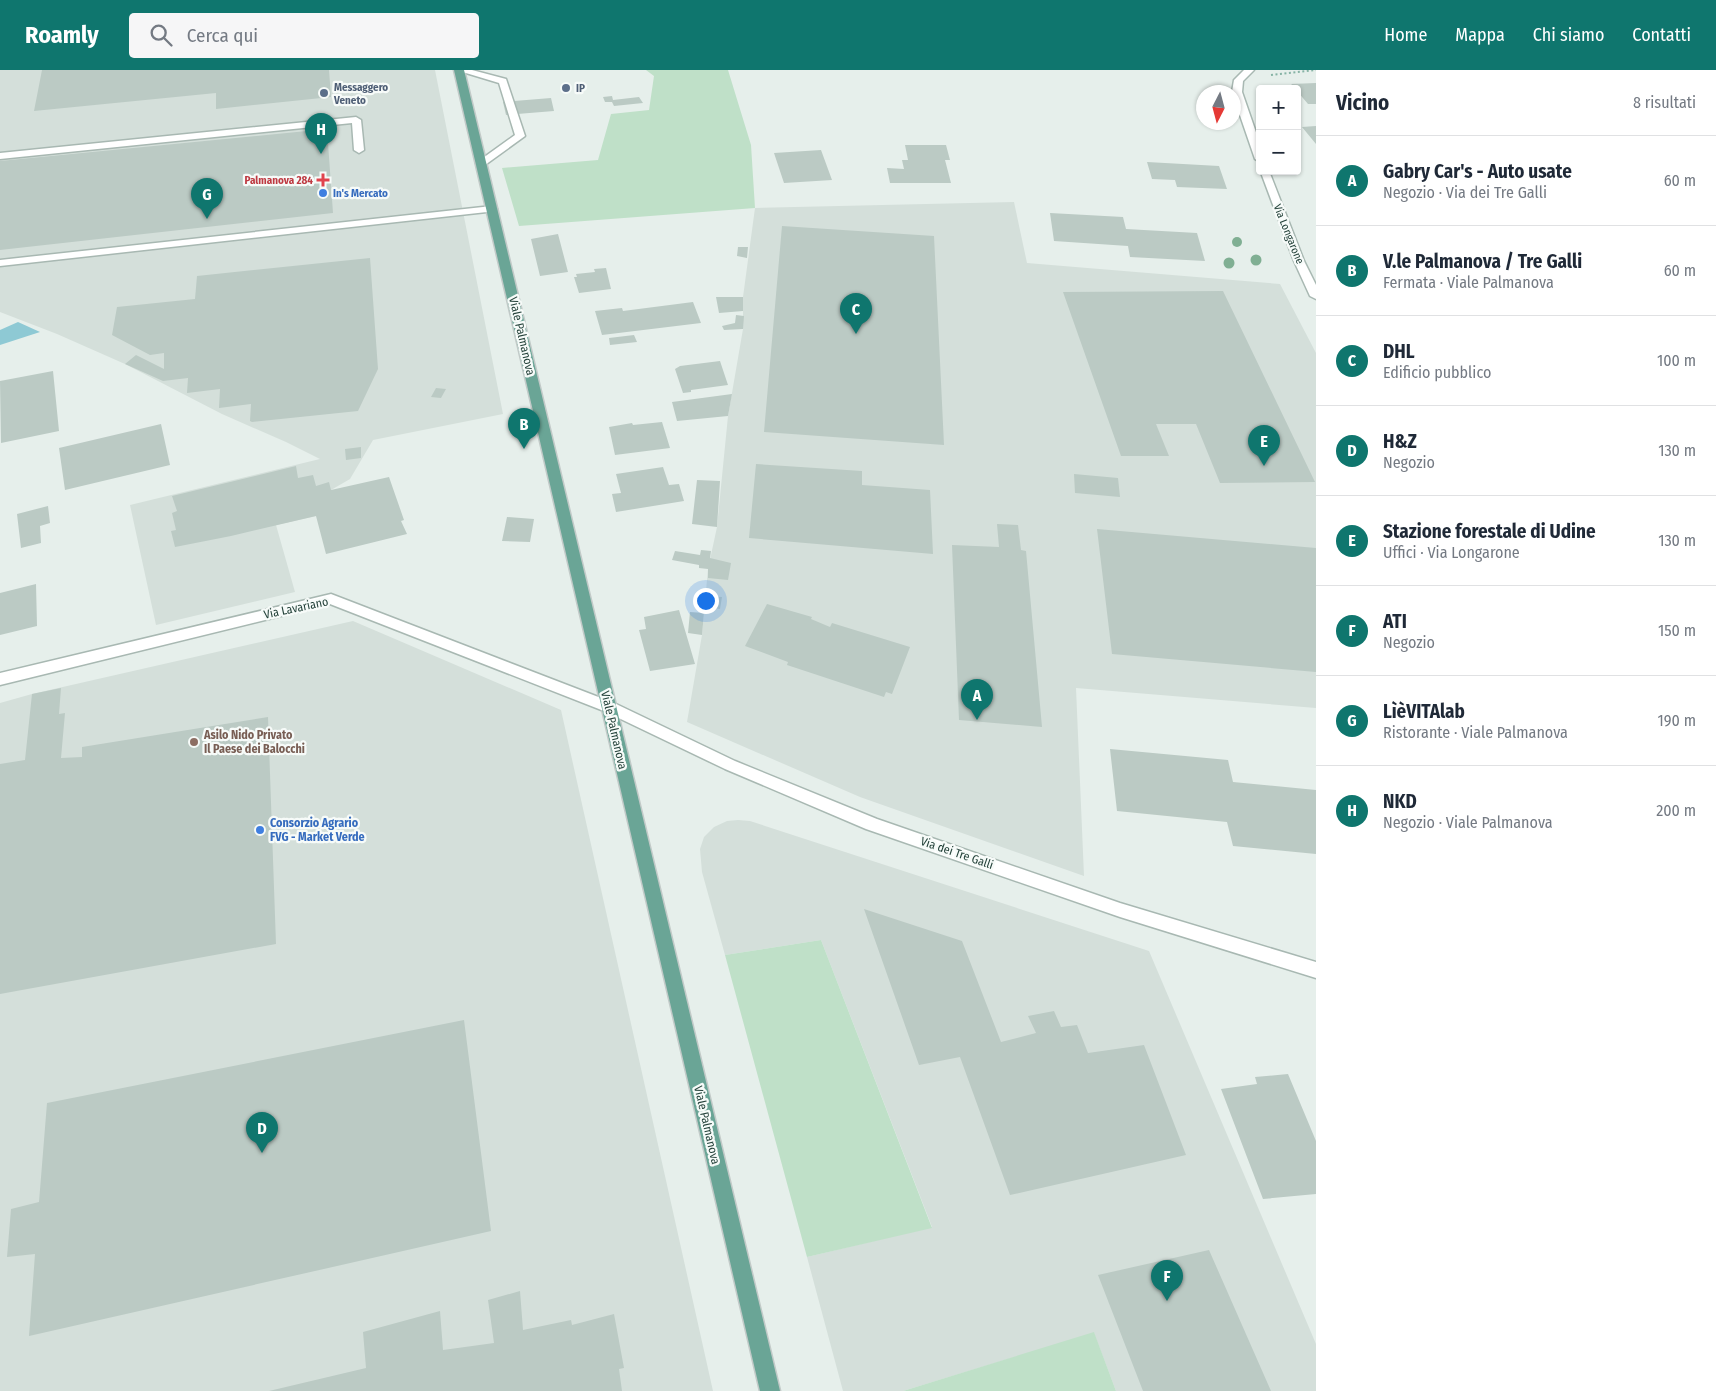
<!DOCTYPE html>
<html lang="it">
<head>
<meta charset="utf-8">
<style>
  :root { --surface:#fff; --page:#f6f6f7; --text:#1f2937; --muted:#747a83; --line:#e0e1e3; --accent:#0f766e }
  body { margin:0; font-family:"Fira Sans Condensed",sans-serif; background:var(--page); color:var(--text) }
  .controls { position:absolute; right:15px; top:15px; display:grid; overflow:hidden; border-radius:5px; box-shadow:0 1px 4px #0004 }
  .controls button { width:45px; height:45px; display:grid; place-items:center; padding:0; border:0; border-bottom:1px solid var(--line); background:var(--surface); color:var(--text); font:25px sans-serif }
  .compass { position:absolute; left:1196px; top:15px; width:45px; height:45px; border-radius:50%; background:var(--surface); box-shadow:0 1px 4px #0004; rotate:186deg }
  .you { position:absolute; left:705px; top:530px; width:18px; height:18px; margin:-12px; border:4px solid #fff; border-radius:50%; background:#1a73e8; box-shadow:0 0 0 8px #1a73e833 }
  .badge { display:grid; place-items:center; width:32px; height:32px; border-radius:50%; background:var(--accent); color:#fff; font-size:16px; font-weight:700 }
  .pin { position:absolute; translate:-50% -41px; filter:drop-shadow(0 1px 2px #0008) }
  .pin::after { content:''; position:absolute; top:26px; width:18px; height:15px; background:inherit; clip-path:polygon(0 0,100% 0,50% 100%) }
  .list { margin:0; padding:0; list-style:none }
  h2 { display:flex; justify-content:space-between; align-items:center; height:65px; margin:0; padding:0 20px; font-size:21px }
  h2 small { font-size:16px; font-weight:400; color:var(--muted) }
  .list li { display:grid; grid-template-columns:32px 1fr auto; gap:15px; align-items:center; box-sizing:border-box; height:90px; padding:0 20px; border-top:1px solid var(--line) }
  .list b { display:block; font-size:19px; white-space:nowrap }
  .list p { margin:0; font-size:16px; white-space:nowrap; color:var(--muted) }
  .list em { font-size:16px; font-style:normal; color:var(--muted) }
  .icon { flex:none; width:28px; height:28px; fill:none; stroke:currentColor; stroke-width:2; stroke-linecap:round; stroke-linejoin:round }
  .map { position:relative; flex:none; width:1316px; height:1321px; overflow:hidden }
  header { display:flex; align-items:center; gap:30px; box-sizing:border-box; height:70px; padding:0 25px; background:var(--accent); color:#fff }
  header strong { font-size:24px }
  nav { display:flex; gap:28px; margin-inline-start:auto; font-size:18px }
  .search { width:350px; height:45px; background:var(--page); display:flex; align-items:center; gap:12px; box-sizing:border-box; padding:0 18px; border-radius:5px; color:var(--muted); font-size:19px }
  main { display:flex }
  aside { flex:1; background:var(--surface) }
  .map>svg:first-child { display:block }
  .built { fill:#d4dfda }
  .green { fill:#bfe0c8 }
  .water { fill:#8ec9d4 }
  .building { fill:#bbcac4 }
  .lines { fill:none; stroke-linecap:round; stroke-linejoin:round }
  .lane-casing { stroke:#a8b8b2; stroke-width:3 }
  .street-casing { stroke:#a8b8b2; stroke-width:3 }
  .primary-casing { stroke:#c2cac8; stroke-width:3 }
  .path { stroke:#86b3a5; stroke-width:2; stroke-dasharray:2 2.5; stroke-linecap:butt }
  .lane { fill:#fff; fill-rule:evenodd }
  .street { fill:#fff; fill-rule:evenodd }
  .primary { fill:#6aa596; fill-rule:evenodd }
  .tree { fill:#80af93 }
  .service-dot { fill:#5c6f8a; stroke:#f7fbf9; stroke-width:2 }
  .health-dot { fill:#e0444e; stroke:#f7fbf9; stroke-width:2 }
  .shop-dot { fill:#3f7fe0; stroke:#f7fbf9; stroke-width:2 }
  .education-dot { fill:#8d6e63; stroke:#f7fbf9; stroke-width:2 }
  .labels { text-anchor:middle; stroke-width:4.5; stroke-linejoin:round; paint-order:stroke }
  .far-service-label { font-size:11px; font-weight:bold; fill:#4e5e75; stroke:#f7fbf9; text-anchor:start }
  .far-health-label { font-size:11px; font-weight:bold; fill:#be3a42; stroke:#f7fbf9; text-anchor:end }
  .far-shop-label { font-size:11px; font-weight:bold; fill:#366cbe; stroke:#f7fbf9; text-anchor:start }
  .far-street-label { font-size:11px; fill:#24423a; stroke:#f7fbf9 }
  .street-label { font-size:12px; fill:#24423a; stroke:#f7fbf9 }
  .education-label { font-size:12px; font-weight:bold; fill:#785e54; stroke:#f7fbf9; text-anchor:start }
  .shop-label { font-size:12px; font-weight:bold; fill:#366cbe; stroke:#f7fbf9; text-anchor:start }
</style>
</head>
<body>
<header>
<strong>Roamly</strong>
<div class="search"><svg class="icon" aria-label="search" viewBox="0 0 24 24"><circle cx="10" cy="10" r="6"/><path d="M15 15l6 6"/></svg>Cerca qui</div>
<nav><a>Home</a><a>Mappa</a><a>Chi siamo</a><a>Contatti</a></nav>
</header>
<main>
<div class="map">
<svg width="1316" height="1321" viewBox="0 0 1316 1321">
  <rect width="100%" height="100%" fill="#e6efeb"/>
  <path class="built" d="M0,0h435l68,344 -130,26 -23,39 -19,11 -15,26 -40,9 19,67 -139,33 -26,-120 190,-46 -34,-17 -64,-28 -97,-50 -68,-30 -57,-22z
    M1014,132l13,61 253,21 36,69v355l-240,-20 8,188 -224,-79 -173,-75 15,-87 6,-66 9,-42 11,-111 15,-87v-32l12,-89z
    M353,551l208,89 152,681h-713v-688l32,-9z
    M738,750l12,1 399,130 167,393v47h-200l-22,-58 -191,58h-60l-36,-134 125,-30 -111,-287 -96,15 -23,-83 -2,-23 4,-12 10,-10 13,-6z"/>
  <path class="green" d="M646,0h82l23,75 4,63 -236,18 -17,-58 96,-8 13,-46 38,-4 5,-34z
    M821,870l111,288 -125,29 -82,-302z
    M1094,1262l22,59h-213z"/>
  <path class="water" d="M18,252l22,10 -40,13v-15z"/>
  <path class="building" d="M42,0h287l2,27 -115,12v-16l-182,18z
    M1316,13v21h-8l-11,-13v-2l-6,-5z
    M612,26l1,4 26,-3 4,6 -29,3 -2,-4h-7l-2,-5z
    M551,28l3,13 -48,4 -3,-13z
    M1316,56v18l-14,-17z
    M327,59l6,84 -333,37v-89z
    M905,75h41l4,15h-5l6,23h-61l-3,-15 17,1 -2,-9h6z
    M821,80l11,30 -48,3 -10,-30z
    M1147,92l72,4 8,23 -50,-2 -2,-7 -23,-1z
    M1050,143l73,4 3,12 71,4 8,28 -75,-4 -2,-11 -74,-5z
    M782,156l152,10 10,209 -180,-13z
    M558,164l10,38 -28,4 -9,-37z
    M738,177h10l-1,11 -10,-2z
    M370,188l8,111 -20,42 -106,11 -2,-1 1,-17 -32,4 1,-19 -33,4 1,-15 -25,3 -38,-17 11,-9 28,14v-16l-14,2 -38,-20 5,-28 78,-8 2,-23z
    M606,198l5,21 -32,4 -5,-16h3l-1,-3 19,-2 -1,-3z
    M1223,221l92,191 -95,1 -24,-59h-40l13,32h-48l-58,-164z
    M716,227h27v14l-24,2z
    M693,232l8,21 -99,12 -7,-24 27,-3 1,3z
    M736,245l8,1 -1,13 -19,1 -2,-4 13,-3z
    M634,265l3,7 -27,3 -1,-7z
    M720,291l8,24 -37,5v2l-8,1 -8,-24 5,-3z
    M53,301l6,60 -58,12 -1,-62z
    M436,318l10,1 -5,9 -10,-1z
    M732,324l-4,22 -51,5 -5,-19z
    M662,352l8,26 -55,7 -6,-28 23,-4 1,2z
    M161,354l9,41 -105,25 -6,-42z
    M361,377v11l-15,2 -1,-11z
    M756,394l106,7v14l68,5 3,64 -184,-16z
    M296,396l2,12 15,-3 3,11 13,-4 2,8 58,-13 15,43 -3,1 6,13 -81,20 -10,-38 -85,20 -56,11 -4,-16 5,-1 -4,-17 5,-2 -5,-15z
    M663,397l6,18 10,-1 5,17 -68,11 -4,-18 9,-1 -5,-19z
    M1074,404l44,4 2,19 -45,-4z
    M697,410l23,1 -3,46 -25,-3z
    M48,436l2,17 -10,3 1,17 -20,5 -4,-34z
    M507,447l27,2 -4,23 -28,-1z
    M997,454l21,1 3,25 5,1 16,176 -83,-7 -7,-175 47,2z
    M1097,459l219,19v124l-204,-18z
    M701,480l10,1 -1,7 21,5 -3,17 -20,-2v-9l-9,-1v-3l-27,-5 3,-9 25,4z
    M36,514l1,42 -37,9v-42z
    M706,526l16,1 -2,12 -15,-2z
    M767,534l45,13 -1,2 19,8 2,-4 78,24 -18,47 -6,-2 -2,5 -97,-32 1,-3 -43,-16z
    M679,540l16,54 -45,7 -11,-41 7,-1 -2,-12z
    M690,542l14,1 -2,22 -14,-2z
    M61,618l-2,26 6,-1 -4,45 21,-1v-10l186,-30 8,227 -276,50v-230l25,-4 7,-66z
    M1110,679l118,11 5,22 83,8v64l-83,-8 -6,-24 -110,-11z
    M864,839l98,32 39,101 35,-9 -8,-17 26,-5 7,16 16,-2 11,28 56,-8 42,110 -176,40 -50,-138 -41,8z
    M464,950l27,211 -462,105 6,-82 -28,3 4,-48 28,-7 8,-99z
    M1288,1004l28,67v53l-53,5 -42,-110 36,-5 -2,-7z
    M1209,1180l62,141h-128l-45,-116z
    M520,1221l3,39 48,-10 1,5 42,-11 10,54 -5,1 3,22h-353l97,-23 -3,-36 77,-21 3,39 51,-7 -6,-43z"/>
  <g class="lines">
    <g class="lane-casing">
      <path id="lane" d="M456,0h16l34,9 19,57 -40,29h-8l-1,-2 39,-28 -16,-52z
        M356,47l5,3 3,30 -5,3 -5,-3 -2,-27 -352,36v-6z
        M492,136l4,1 1,2 -1,2 -496,55v-6z"/>
    </g>
    <g class="street-casing">
      <path id="street" d="M1244,0h10l-11,11 -1,11 18,52v18l-5,-3 -23,-67 2,-12z
        M1260,100l9,1 35,90 12,24v14l-6,-3 -16,-35z
        M331,524l283,109 121,58 142,58 243,84 196,59v16l-196,-61 -254,-88 -141,-60 -121,-58 -274,-107 -330,81v-12z"/>
    </g>
    <g class="primary-casing">
      <path id="primary" d="M454,0h10l316,1321h-20z"/>
    </g>
    <path class="path" d="M1271,5l45,-5"/>
    <use href="#lane" class="lane"/>
    <use href="#street" class="street"/>
    <use href="#primary" class="primary"/>
  </g>
  <g class="tree">
    <circle cx="1237" cy="172" r="5"/>
    <circle cx="1256" cy="190" r="5.5"/>
    <circle cx="1229" cy="193" r="5.5"/>
  </g>
  <g class="service-dot">
    <circle cx="566" cy="18" r="5"/>
    <circle cx="324" cy="23" r="5"/>
  </g>
  <path class="health-dot" d="M320.5 102.5h5v5h5v5h-5v5h-5v-5h-5v-5h5z"/>
  <g class="shop-dot">
    <circle cx="323" cy="123" r="5"/>
    <circle cx="260" cy="760" r="5"/>
  </g>
  <circle class="education-dot" cx="194" cy="672" r="5"/>
  <g class="labels">
    <g class="far-service-label">
      <text x="334" y="21">Messaggero<tspan x="334" dy="13">Veneto</tspan></text>
      <text x="576" y="22">IP</text>
    </g>
    <g class="far-health-label">
      <text x="313" y="114">Palmanova 284</text>
    </g>
    <g class="far-shop-label">
      <text x="333" y="127">In's Mercato</text>
    </g>
    <g class="far-street-label">
      <text transform="translate(1289 164) rotate(68)" y="4">Via Longarone</text>
    </g>
    <g class="street-label">
      <text transform="translate(522 266) rotate(77)" y="4">Viale Palmanova</text>
      <text transform="translate(296 538) rotate(-12)" y="4">Via Lavariano</text>
      <text transform="translate(614 660) rotate(77)" y="4">Viale Palmanova</text>
      <text transform="translate(957 783) rotate(19)" y="4">Via dei Tre Galli</text>
      <text transform="translate(707 1055) rotate(77)" y="4">Viale Palmanova</text>
    </g>
    <g class="education-label">
      <text x="204" y="669">Asilo Nido Privato<tspan x="204" dy="14">Il Paese dei Balocchi</tspan></text>
    </g>
    <g class="shop-label">
      <text x="270" y="757">Consorzio Agrario<tspan x="270" dy="14">FVG - Market Verde</tspan></text>
    </g>
  </g>
</svg>
<div class="controls">
<button>+</button>
<button>−</button>
</div>
<svg class="compass" viewBox="-18 -18 36 36"><path d="M0-13l5 13h-10z" fill="#e53935"/><path d="M0 13l5-13h-10z" fill="#747a83"/></svg>
<div class="you"></div>
<div class="pin badge" style="left:977px;top:650px">A</div>
<div class="pin badge" style="left:524px;top:379px">B</div>
<div class="pin badge" style="left:856px;top:264px">C</div>
<div class="pin badge" style="left:262px;top:1083px">D</div>
<div class="pin badge" style="left:1264px;top:396px">E</div>
<div class="pin badge" style="left:1167px;top:1231px">F</div>
<div class="pin badge" style="left:207px;top:149px">G</div>
<div class="pin badge" style="left:321px;top:84px">H</div>
</div>
<aside>
<h2>Vicino<small>8 risultati</small></h2>
<ul class="list">
<li><span class="badge">A</span><div><b>Gabry Car's - Auto usate</b><p>Negozio · Via dei Tre Galli</p></div><em>60 m</em></li>
<li><span class="badge">B</span><div><b>V.le Palmanova / Tre Galli</b><p>Fermata · Viale Palmanova</p></div><em>60 m</em></li>
<li><span class="badge">C</span><div><b>DHL</b><p>Edificio pubblico</p></div><em>100 m</em></li>
<li><span class="badge">D</span><div><b>H&amp;Z</b><p>Negozio</p></div><em>130 m</em></li>
<li><span class="badge">E</span><div><b>Stazione forestale di Udine</b><p>Uffici · Via Longarone</p></div><em>130 m</em></li>
<li><span class="badge">F</span><div><b>ATI</b><p>Negozio</p></div><em>150 m</em></li>
<li><span class="badge">G</span><div><b>LìèVITAlab</b><p>Ristorante · Viale Palmanova</p></div><em>190 m</em></li>
<li><span class="badge">H</span><div><b>NKD</b><p>Negozio · Viale Palmanova</p></div><em>200 m</em></li>
</ul>
</aside>
</main>
</body>
</html>
